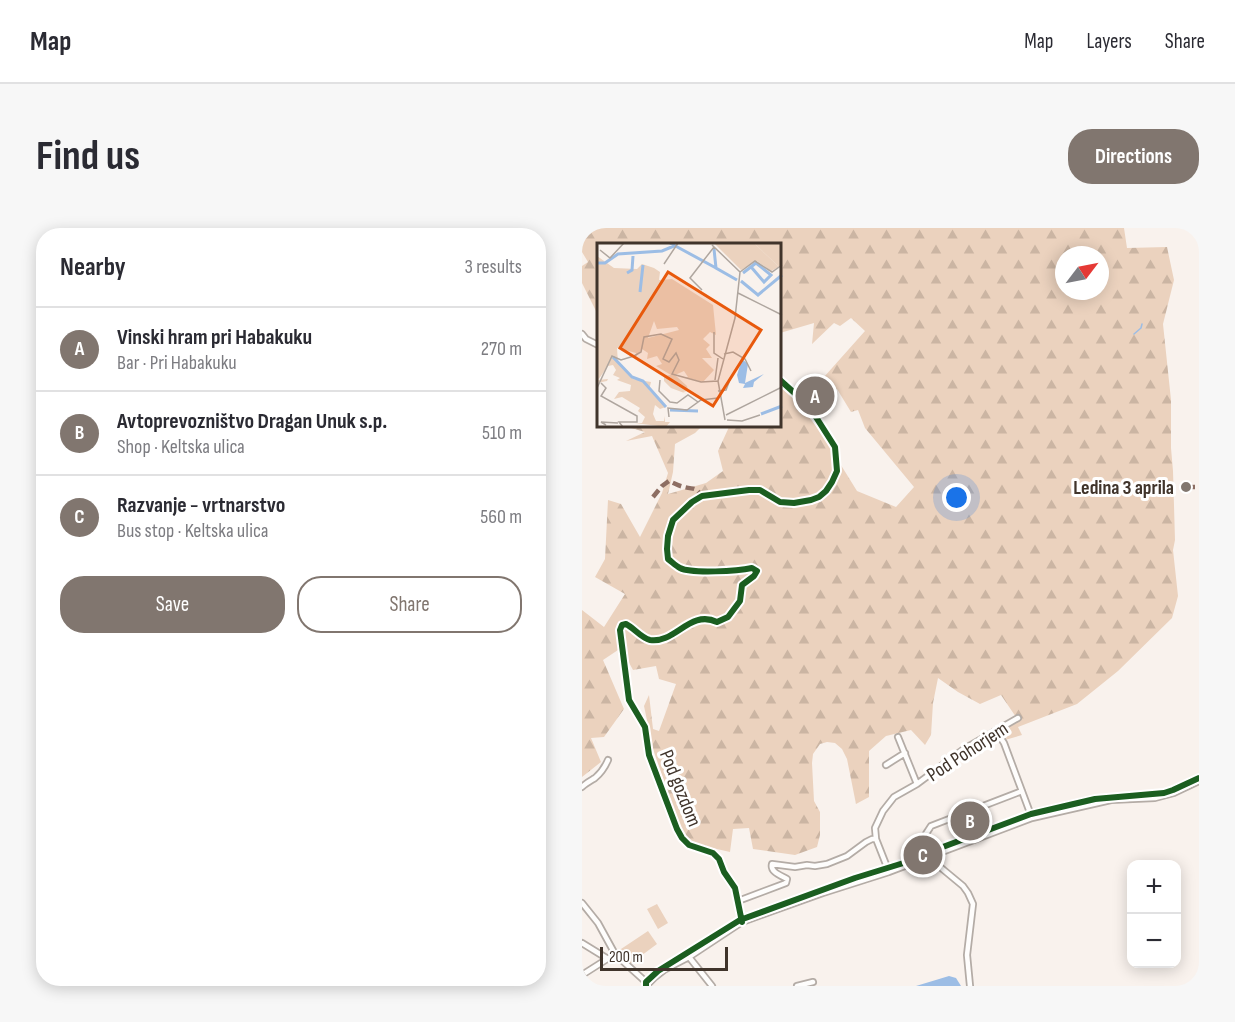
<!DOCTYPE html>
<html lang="en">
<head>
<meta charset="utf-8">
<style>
  :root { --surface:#fff; --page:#f7f7f7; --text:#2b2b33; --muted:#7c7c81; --line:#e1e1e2; --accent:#81766f }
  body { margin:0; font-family:"Sofia Sans Condensed",sans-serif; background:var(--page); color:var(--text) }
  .controls { position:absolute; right:18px; bottom:18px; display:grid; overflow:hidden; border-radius:12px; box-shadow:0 3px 15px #0003 }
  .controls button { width:54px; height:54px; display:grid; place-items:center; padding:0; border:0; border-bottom:2px solid var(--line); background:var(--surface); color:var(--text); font:30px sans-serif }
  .compass { position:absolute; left:473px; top:18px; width:54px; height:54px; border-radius:50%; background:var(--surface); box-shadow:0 3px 15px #0003; rotate:58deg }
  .scale { position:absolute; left:18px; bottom:15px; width:128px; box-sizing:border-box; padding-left:6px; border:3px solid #40342b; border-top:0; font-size:16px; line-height:21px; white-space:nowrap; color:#40342b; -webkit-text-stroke:4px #fff; paint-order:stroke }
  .you { position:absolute; left:375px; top:270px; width:21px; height:21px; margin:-15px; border:4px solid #fff; border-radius:50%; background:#1a73e8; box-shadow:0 0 0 9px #1a73e833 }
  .badge { display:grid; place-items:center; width:39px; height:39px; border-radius:50%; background:var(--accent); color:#fff; font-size:20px; font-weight:700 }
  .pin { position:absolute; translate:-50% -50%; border:3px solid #fff; box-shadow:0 2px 6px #0006 }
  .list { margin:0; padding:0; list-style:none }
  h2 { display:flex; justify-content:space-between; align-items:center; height:78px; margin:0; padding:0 24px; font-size:26px }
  h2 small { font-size:20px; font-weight:400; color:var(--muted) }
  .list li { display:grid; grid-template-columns:39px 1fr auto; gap:18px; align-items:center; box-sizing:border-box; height:84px; padding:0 24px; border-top:2px solid var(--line) }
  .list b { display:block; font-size:22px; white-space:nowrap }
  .list p { margin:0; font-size:20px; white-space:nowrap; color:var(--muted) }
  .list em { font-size:20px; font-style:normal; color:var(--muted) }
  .actions { display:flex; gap:12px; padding:18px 24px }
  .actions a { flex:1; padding:14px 0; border:2px solid var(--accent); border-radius:24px; text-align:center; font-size:21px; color:var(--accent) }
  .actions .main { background:var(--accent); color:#fff }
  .map { position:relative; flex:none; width:617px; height:758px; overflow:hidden; border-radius:24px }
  header { display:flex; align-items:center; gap:36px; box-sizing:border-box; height:84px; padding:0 30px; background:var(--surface); border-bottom:2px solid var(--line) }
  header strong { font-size:28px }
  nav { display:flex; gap:33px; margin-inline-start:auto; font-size:21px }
  .intro { display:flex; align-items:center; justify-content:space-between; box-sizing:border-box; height:144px; padding:0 36px }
  h1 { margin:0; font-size:42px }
  .button { padding:15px 27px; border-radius:24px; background:var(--accent); color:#fff; font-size:21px; font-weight:700 }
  main { display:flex; gap:36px; padding:0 36px }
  aside { flex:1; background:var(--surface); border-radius:24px; box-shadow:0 3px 15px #0003 }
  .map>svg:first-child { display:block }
  .green { fill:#ebd2be }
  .forest { fill:url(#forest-firs); fill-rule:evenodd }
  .water { fill:#9cbde5 }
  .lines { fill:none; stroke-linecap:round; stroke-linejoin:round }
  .stream { stroke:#9cbde5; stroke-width:1.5 }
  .minor-casing { stroke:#b4aca6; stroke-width:8 }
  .minor { stroke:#fefdfc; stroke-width:4.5 }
  .quiet { stroke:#8d6e63; stroke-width:4.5; stroke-dasharray:9 4.5; stroke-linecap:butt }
  .cycleway-casing { stroke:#fff; stroke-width:10 }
  .cycleway { stroke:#1b5e20; stroke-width:6 }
  .poi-dot { fill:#81766f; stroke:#fff; stroke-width:2 }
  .labels { text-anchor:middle; stroke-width:6; stroke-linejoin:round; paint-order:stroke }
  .poi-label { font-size:20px; font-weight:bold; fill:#40342b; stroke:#fff; text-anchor:end }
  .street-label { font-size:20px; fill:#40342b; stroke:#fff }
  .inset-river { fill:none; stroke:#9cbde5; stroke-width:3 }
  .inset-road { fill:none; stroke:#afa69f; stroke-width:1.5 }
  .view { fill:#e8590c; fill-opacity:0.15; stroke:#e8590c; stroke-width:3 }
  .inset-edge { fill:none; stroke:#40342b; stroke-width:3 }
</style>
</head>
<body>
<header>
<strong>Map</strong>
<nav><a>Map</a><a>Layers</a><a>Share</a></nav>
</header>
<div class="intro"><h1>Find us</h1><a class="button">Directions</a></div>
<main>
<aside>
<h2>Nearby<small>3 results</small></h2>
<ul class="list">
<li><span class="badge">A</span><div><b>Vinski hram pri Habakuku</b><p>Bar · Pri Habakuku</p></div><em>270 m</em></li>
<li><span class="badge">B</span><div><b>Avtoprevozništvo Dragan Unuk s.p.</b><p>Shop · Keltska ulica</p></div><em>510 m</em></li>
<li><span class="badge">C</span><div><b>Razvanje - vrtnarstvo</b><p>Bus stop · Keltska ulica</p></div><em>560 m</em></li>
</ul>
<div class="actions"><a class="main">Save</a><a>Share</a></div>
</aside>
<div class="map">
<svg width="617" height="758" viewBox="0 0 617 758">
  <defs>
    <pattern id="forest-firs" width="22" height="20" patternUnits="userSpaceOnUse" patternTransform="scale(1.5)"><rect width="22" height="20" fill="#ebd2be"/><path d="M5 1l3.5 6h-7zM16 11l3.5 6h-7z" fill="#cbb5a3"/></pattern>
  </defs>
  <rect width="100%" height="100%" fill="#f9f2ed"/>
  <path class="green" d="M75,676l11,19 -10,6 -11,-20z
    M66,703l9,13 -27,20 -12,-13z"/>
  <path class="forest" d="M0,0h542l3,20 40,-1 7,33 -11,44 8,76v48l2,23 2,69 -2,10 5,46 -6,22 -54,53 -41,33 -59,23 4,8 -17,5 -4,-9 17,-11 -17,-25 -21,9 -22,-12 -20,-14 -5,25 -2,32 -6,10 -14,-15 -25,6 -17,15v46l-13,7 -9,-45 -5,-10 -7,-6 -8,-1 -7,2 -7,10 -1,9 2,38 6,11v23l-3,12 -22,8 -42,-6 -4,-21 -16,1 -3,23 -35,-8 -8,-7 -8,-13 -26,-75 -9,-43 5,-11 4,34 6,2 17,-47 -17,-5 -3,-13 -23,4 -12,-22 -18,12 21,49 -20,28 -13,1 10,24 -19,15v-167l22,17 21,-33 -30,-17 10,-18 3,-59 13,4 19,33 22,-44 6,-20 -16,-37 -26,5 19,-9 -21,-6h78l-7,7 -20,11 -2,28 -5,22 38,-11 17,-12 -5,-20 11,-24 -1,-1h52v-39l13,11 25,30 39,63 39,16 18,-20 -49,-59 -7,-18 -7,2 -14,-23 -8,1 -5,-13 41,-46 -14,-13 -11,8 -6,-3 -22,21 2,-21 -34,10v-89h-182v71l-16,-32v-17l6,-4 -6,-10zM482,27h36v36h-36z"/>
  <path class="water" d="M367,748l7,2 5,8h-45z"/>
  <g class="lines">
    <path class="stream" d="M552,106l7,-6 1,-4"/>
    <g class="minor-casing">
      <path id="minor" d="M0,106l4,5 12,6
        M414,503l8,12 28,75
        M316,509l19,47
        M304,537l19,-12
        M0,559c4,-4 8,-6 13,-9 6,-5 10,-11 13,-18
        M346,629l35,29 5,7 5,11 -6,51 3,31
        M344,630l-8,-12 13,-20 91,-35
        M307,644l-13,-33 -1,-11 8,-17 11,-14 23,-13 47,-35 54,-31
        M156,673l48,-18 1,-4c-7,-4 -17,-7 -15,-15l23,3 12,-2 8,1 12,-2 20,-8 19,-14 6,-3h4
        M0,675l16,20 17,31 31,28 1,3
        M160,694l-7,-34 -11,-16 -5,-13 -6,-6 -24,-8 -7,-7 -5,-9 -28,-74 -4,-28 -16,-27 -9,-70 2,-5 4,-1c8,4 15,14 24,16 25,4 40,-31 67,-18l11,-5 12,-16 2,-16 12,-9 3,-5 -5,-3c-14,3 -60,6 -72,0 -4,-2 -8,-6 -12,-9l-1,-10 1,-13 5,-16 19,-18 10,-6 47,-6h11l20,12 14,1 17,-3 8,-3 7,-6 6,-9 5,-11 -2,-24 -21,-33 -14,-16 -20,-18
        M0,715l26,16
        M107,729l23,29
        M0,747l33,-21
        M64,758l9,-9 9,-7 25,-13 53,-35 81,-29 66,-21 143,-54 79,-18 44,-2 19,-5 25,-12
        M215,758l16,-4"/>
    </g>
    <use href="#minor" class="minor"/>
    <path class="quiet" d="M604,259h13
      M71,269l9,-11 7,-5c5,2 10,5 15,6 11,3 10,-1 18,9"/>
    <g class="cycleway-casing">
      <path id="cycleway" d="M160,694l-7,-34 -11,-16 -5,-13 -6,-6 -24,-8 -7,-7 -5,-9 -28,-74 -4,-28 -16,-27 -9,-70 2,-5 4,-1c8,4 15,14 24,16 25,4 40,-31 67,-18l11,-5 12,-16 2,-16 12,-9 3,-5 -5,-3c-14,3 -60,6 -72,0 -4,-2 -8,-6 -12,-9l-1,-10 1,-13 5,-16 19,-18 10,-6 47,-6h11l20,12 14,1 17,-3 8,-3 7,-6 6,-9 5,-11 -2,-24 -21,-33 -14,-16 -20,-18
        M64,758v-4l12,-11 82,-51 115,-42 55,-17 14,-7 107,-40 64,-15 69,-6 9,-3 26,-12"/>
    </g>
    <use href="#cycleway" class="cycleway"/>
  </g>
  <circle class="poi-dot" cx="604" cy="259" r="6"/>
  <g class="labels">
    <g class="poi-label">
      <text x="592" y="266">Ledina 3 aprila</text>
    </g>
    <g class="street-label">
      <text transform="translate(385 523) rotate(-33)" y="7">Pod Pohorjem</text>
      <text transform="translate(99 560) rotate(68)" y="7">Pod gozdom</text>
    </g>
  </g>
  <g transform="translate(15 15)">
    <rect width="184" height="184" fill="#f9f2ed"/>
    <path d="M117,0h40l25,24 -8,4 -14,-10 -16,9z" fill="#ebd2be"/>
    <path d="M157,0h27v22l-2,2zM0,13l17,12 23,1 5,-5 12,4 6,4 -1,8 13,-1 41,26 3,30 -6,-3 -7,7 7,6 -4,4 6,9h-10l12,12 -11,12 -19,-5h4l-4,-6 -9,4 12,11 1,5 -5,1 4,2 -16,-6 -7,-7v-5l7,-1 -15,-9 6,-2 -5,-8 -10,3 1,-6 -6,-4 -7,9 1,-5 -19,-5 1,15 15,16 18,3 -2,8 17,17 -6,2 -5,-4 -2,9 3,7h8l1,-5v6h5l-4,5 -31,-4h7l3,-6 -7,-6 2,-3 -18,-11 -8,2 5,-7 11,-1 1,-6 -14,-5 3,-2 -7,-3 3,-5 -3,-5 -5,1 -10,14 10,-1 -1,2 -10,2zM57,78l3,8 20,-2 2,3 -31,8z" fill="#ebd2be" fill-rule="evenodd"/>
    <path d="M145,116l6,5 -3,19 19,-9 -10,8 -1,5 -10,1 2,-4 -6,-1 -2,-8z" fill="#9cbde5"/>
    <path class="inset-river" d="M73,0l46,25M117,6l2,19 21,12M0,20h8l13,-9 44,-3 12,-5M30,30l5,-3 1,-14M146,30l13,-10 15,12 -7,7 -12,-14M144,38l17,14 24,-20M43,49l3,-27M16,114l19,20 11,4 23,26M73,167l28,1M164,171l21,-8"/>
    <path class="inset-road" d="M115,2l28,27 -5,46 -17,63 7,39M3,7l10,8 14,-15M67,21l14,-21M143,29l15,-11 17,11 10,-7M105,47l-12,-12 24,-31M141,50l44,22M117,89v21l9,6M127,111l9,-2 12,7 6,12M63,137l-1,11 11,11 7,1 11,-8 10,7M118,137l3,-22M4,140l5,5 -5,8 36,20v6h-18l4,5M0,145l15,-32 9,4 13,-4 7,-4 3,-15 17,-3 11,5 -9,20 6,3 7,-9 3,7 -7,14 29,8 17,-1M121,148l8,-1 5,-13M129,172l56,-28M72,174l-1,-9 19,2 14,-10 17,-2M130,177l15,1 18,-6M9,182l-5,-3 17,1"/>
    <path class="view" d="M71,29l93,58 -48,76 -93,-58z"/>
    <rect width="184" height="184" class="inset-edge"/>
  </g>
</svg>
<div class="controls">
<button>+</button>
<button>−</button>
</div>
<svg class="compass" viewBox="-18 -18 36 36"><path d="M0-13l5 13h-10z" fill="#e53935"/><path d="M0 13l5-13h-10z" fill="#7c7c81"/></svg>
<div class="scale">200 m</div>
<div class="you"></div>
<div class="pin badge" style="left:233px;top:168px">A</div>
<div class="pin badge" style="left:388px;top:593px">B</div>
<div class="pin badge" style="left:341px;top:627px">C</div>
</div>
</main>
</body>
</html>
